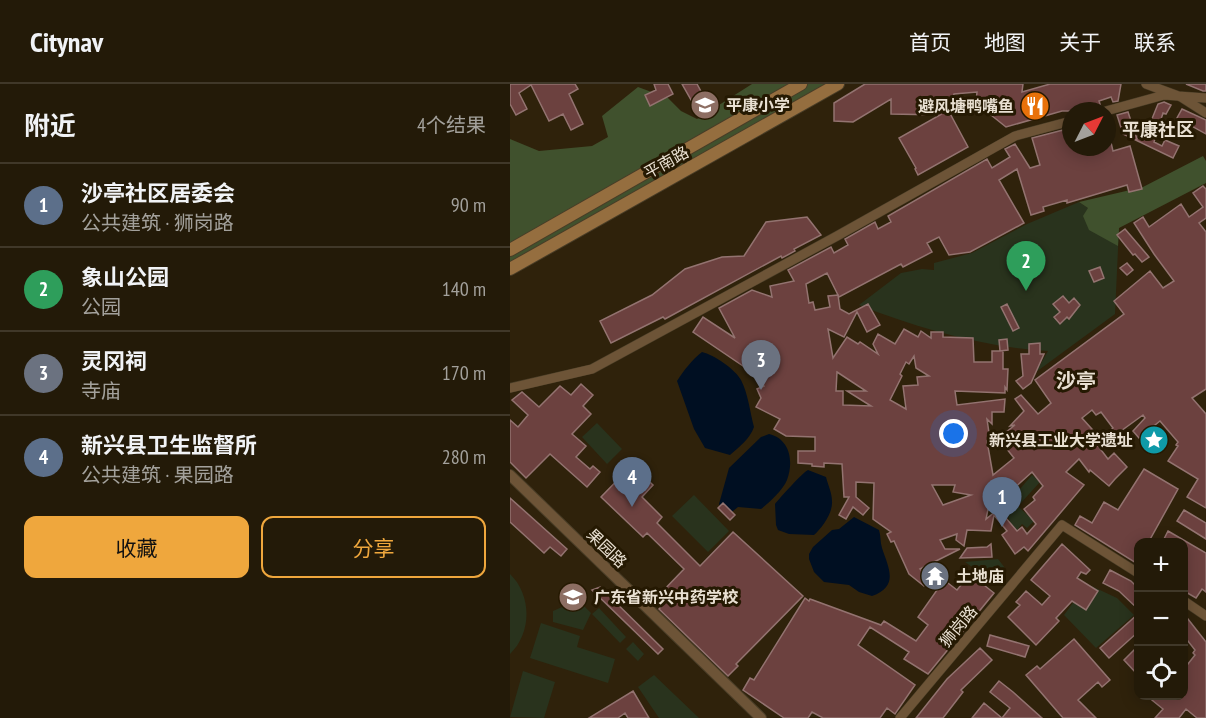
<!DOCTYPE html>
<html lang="zh">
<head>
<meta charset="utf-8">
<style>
  :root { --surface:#231a08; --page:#2f2716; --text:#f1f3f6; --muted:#a3a19c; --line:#403829; --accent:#efa73d }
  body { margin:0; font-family:"PT Sans Narrow","Noto Sans SC",sans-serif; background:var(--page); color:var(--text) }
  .controls { position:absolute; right:18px; bottom:18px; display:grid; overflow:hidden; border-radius:12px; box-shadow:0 3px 15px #0003 }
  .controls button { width:54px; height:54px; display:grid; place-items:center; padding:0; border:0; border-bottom:2px solid var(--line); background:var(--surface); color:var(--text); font:30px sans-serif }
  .compass { position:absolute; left:552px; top:18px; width:54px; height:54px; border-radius:50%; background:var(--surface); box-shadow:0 3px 15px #0003; rotate:48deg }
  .you { position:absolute; left:444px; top:350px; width:21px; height:21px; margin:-15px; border:4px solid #fff; border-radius:50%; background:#1a73e8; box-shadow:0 0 0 9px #1a73e833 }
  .badge { display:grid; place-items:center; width:39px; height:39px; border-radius:50%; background:var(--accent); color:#fff; font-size:20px; font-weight:700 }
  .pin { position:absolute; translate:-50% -50px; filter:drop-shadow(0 2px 3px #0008) }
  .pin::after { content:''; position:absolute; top:32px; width:21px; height:18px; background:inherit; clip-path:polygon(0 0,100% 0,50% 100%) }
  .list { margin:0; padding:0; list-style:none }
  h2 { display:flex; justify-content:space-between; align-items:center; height:78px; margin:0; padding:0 24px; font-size:26px }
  h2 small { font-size:20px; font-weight:400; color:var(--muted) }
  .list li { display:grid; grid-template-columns:39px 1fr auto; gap:18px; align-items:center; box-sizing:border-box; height:84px; padding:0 24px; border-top:2px solid var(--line) }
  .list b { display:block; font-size:22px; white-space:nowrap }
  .list p { margin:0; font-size:20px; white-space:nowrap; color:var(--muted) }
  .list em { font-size:20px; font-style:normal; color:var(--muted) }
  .actions { display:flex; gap:12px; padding:18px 24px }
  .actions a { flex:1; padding:14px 0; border:2px solid var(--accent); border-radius:12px; text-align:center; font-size:21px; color:var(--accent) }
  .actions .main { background:var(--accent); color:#111 }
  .icon { flex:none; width:33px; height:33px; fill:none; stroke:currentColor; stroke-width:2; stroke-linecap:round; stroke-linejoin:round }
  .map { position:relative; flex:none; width:696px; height:634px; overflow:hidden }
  header { display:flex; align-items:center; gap:36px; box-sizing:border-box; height:84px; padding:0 30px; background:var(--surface); border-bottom:2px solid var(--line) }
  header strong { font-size:28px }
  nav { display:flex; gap:33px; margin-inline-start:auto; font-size:21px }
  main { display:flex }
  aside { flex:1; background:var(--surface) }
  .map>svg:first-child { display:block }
  .green { fill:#29331d }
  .forest { fill:#40512d }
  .water { fill:#000f22 }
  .building { fill:#6c413f; stroke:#937370; stroke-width:1.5; fill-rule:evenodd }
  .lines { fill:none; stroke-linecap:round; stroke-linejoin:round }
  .minor-casing { stroke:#493d27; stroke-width:10 }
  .tertiary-casing { stroke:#493d27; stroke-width:12 }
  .secondary-casing { stroke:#493d27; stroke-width:14 }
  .minor { stroke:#6d5437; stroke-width:9 }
  .tertiary { stroke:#6d5437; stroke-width:10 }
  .secondary { stroke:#956e3f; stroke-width:12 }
  .labels { text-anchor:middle; stroke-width:6; stroke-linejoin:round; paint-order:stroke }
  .poi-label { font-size:16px; font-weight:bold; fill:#e9e0d2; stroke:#251902; text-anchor:start }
  .street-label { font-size:16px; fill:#e9e0d2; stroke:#251902 }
  .neighbourhood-label { font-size:18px; font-weight:bold; fill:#e9e0d2; stroke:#251902 }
  .quarter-label { font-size:20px; font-weight:bold; fill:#e9e0d2; stroke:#251902 }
</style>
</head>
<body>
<header>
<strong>Citynav</strong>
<nav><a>首页</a><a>地图</a><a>关于</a><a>联系</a></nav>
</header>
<main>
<aside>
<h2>附近<small>4个结果</small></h2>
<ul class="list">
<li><span class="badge" style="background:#5c6f8a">1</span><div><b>沙亭社区居委会</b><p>公共建筑 · 狮岗路</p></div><em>90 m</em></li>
<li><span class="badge" style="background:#2e9e5b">2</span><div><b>象山公园</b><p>公园</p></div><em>140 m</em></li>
<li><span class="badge" style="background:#6b7280">3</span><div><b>灵冈祠</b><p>寺庙</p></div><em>170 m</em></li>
<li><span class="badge" style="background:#5c6f8a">4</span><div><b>新兴县卫生监督所</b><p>公共建筑 · 果园路</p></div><em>280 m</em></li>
</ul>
<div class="actions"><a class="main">收藏</a><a>分享</a></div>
</aside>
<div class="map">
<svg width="696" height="634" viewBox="0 0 696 634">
  <rect width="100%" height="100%" fill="#2f220b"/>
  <path class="green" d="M569,118l40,26 -4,86 -79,58 12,-21c-65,-4 -128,-22 -189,-46l42,-32 21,-4 12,1v-7l38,-10 55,-29z
    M87,339l25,26 -15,15 -25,-27z
    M522,391l8,7 -20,22 -8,-6z
    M184,411l35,36 -21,21 -36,-36z
    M501,416l23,21 -7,7 -5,-4 -8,10 -9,-27z
    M488,475l7,9 -9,16 -31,-22z
    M0,490c22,21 22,59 0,80z
    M577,500l30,14 17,17 -38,33 -32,-33z
    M68,516l13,13 -8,17 -30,-8v-11z
    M89,524l27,29 -6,6 -28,-29z
    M31,539l39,13 -3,11 38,12 -7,24 -78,-25z
    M123,558l11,12 -6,7 -12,-12z
    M13,587l32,11 -11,36 -34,-1z
    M144,591l45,43h-40l-21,-31z"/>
  <path class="forest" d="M242,0h82l-324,185v-130l29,12 53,-5 16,-9 -6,-21 36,-29 30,11 13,13 16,8z
    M693,72l3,5v22l-87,45 -1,18 -29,-16 -6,-14 5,-8 -9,-6 64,-15z"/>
  <path class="water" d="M192,268c12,3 33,17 39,28 7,13 9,32 13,47 -4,12 -15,20 -24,28l-25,-7 -11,-19 -17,-48c7,-11 15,-21 25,-29z
    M259,350c21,5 25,27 18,46 -4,10 -18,23 -26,29l-23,-2 -10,8 -7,-7 -2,-4 10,-36 32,-31z
    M298,386l18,7c2,8 6,16 6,24 1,12 -10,27 -18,34l-25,-1 -11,-4 -2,-5 -1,-21c4,-5 28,-32 33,-34z
    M344,433l25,13c2,6 1,12 3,18 7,21 17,38 -10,48l-13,-4 -10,-7 -25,-3 -10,-10 -5,-13v-5l4,-7 19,-17 7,-1z"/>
  <path class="building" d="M0,0h65l3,5 -9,5 14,30 -12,6 -8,-16 -14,7 -18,-36 -12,8 8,16 -11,6 -6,-11z
    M144,0h14l5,10 -23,12 -5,-11 11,-5z
    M172,0h15l13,24 -11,6z
    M355,0h158l-1,8 28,-8h71l-3,17 -5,1 -2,-5 -12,4 2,6 -2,4h-37l-56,16 -30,-24 1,-11 -23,2 -3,10 -5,2 22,41 -50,28 -3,-6 1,-1 -17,-30 41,-23 -49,-1v-15l-38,23 -19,-1v-18z
    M676,0h20v7h-3z
    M654,18l7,3 -5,9 -3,-1 -9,29 8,4 3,-6 14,6 -6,12 -50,-24 -6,-19 11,-3 9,27 5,-11 5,3 11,-27z
    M672,25l24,11v14l-29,-16z
    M557,45l4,18h36v-12l2,-1 4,17 17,-5 12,43 -13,3 -2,-7 -60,18v-3l-24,7 1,4 -13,4 -14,-46 -18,11 25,43 -54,29 -21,3 -10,-18 -12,6 5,9 -29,15 -2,-3 -62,33 -12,-24 -21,11 3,19 4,-1 2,8 15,-3 -2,-11 10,-1 2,14 9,5 19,-10 12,21 -13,7 -10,-20 -13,25 -16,-8 5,29 14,-21 11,7 2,-2 18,12 -5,-10 5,-10 17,10 9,-15 14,8 3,-6 10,7v-6h12v5l30,1 1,24h18v-11h11v18h5l-1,21 -2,-3v6l-50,-2 2,14 48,-6 -1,13h-12v12l-5,-5 3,21 -3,1 6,34 21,-17 -8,-10 3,-2 -8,-10 14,-11 -5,1 14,-15 -9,-12 6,-4 17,19 13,-11 -16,-23 89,-66 -10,-13 36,-30 13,17 11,-7 -20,-27 -20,-31 9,-6 6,10 32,-23 8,13 14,-10 -10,-14 10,-7 3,3v29l-7,5 7,9v157l-14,9 14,16v94l-19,-11 11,-18 -30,-18 10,-15 -2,-1 2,-3 -18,-21 -21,17 -6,-7 12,-13 -2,-3 -29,21 -4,-5 3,-3 -12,-16 -5,3 -4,-5 -10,8 18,20 -5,4 13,17 6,-6 13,14 -12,12 -6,7 -19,-16 -1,2 -10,-13 -13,13 18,13 -56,66 -4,-4 -9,7 -13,-19 5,-4 -13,-16 -3,16 -24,-1 -3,16 -8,-6 1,-6 -17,6 5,9h15l-40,20 10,9 -6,8 -15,-12 -15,-33 -3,1 -4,-8 4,-2 -18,-13 1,-36 -18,-1v15l13,11 -6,7 -10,-8 -7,12 -7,-4 10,-18h-5l-2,-33 -18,-1v4l-12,-1v-2l-14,-1v-12h17v-14l-29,-1 -12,-7 6,-10 -24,-12 5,-9 -4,-9 7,-3 -6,-12 11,-7 -18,-7 -5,8 -53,-36 10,-15 32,21 -16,-30 33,-18 20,7 -2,-11 24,-5 -6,-11 43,-23 3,6 14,-8 -3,-6 30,-17 3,7 13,-7 -3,-6 99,-57 5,9 18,-11 -5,-8 10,-5 15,24 10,-3 -8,-27zM404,272l2,12 13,8 -12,1 1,8 -15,1 3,23 -16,-9 12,-24 -2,-2 6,-12 3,2zM327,288l29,19h-19l24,15 -28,-1v-14h-7zM522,388l11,14 -10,11 2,3 -11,9 12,15 -9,10 -5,-7 -5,4 -12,-14 3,-2 -7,-8 -15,12 7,-34 13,16 6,-5 -3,-3zM422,401h23l-2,7 18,3 -28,10z
    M297,133l14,18 -27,14 1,2 -13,7 -1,-2 -116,63 -2,-2 -52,26 -11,-22 52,-26 33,-26 37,-12 22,-1 22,-34z
    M615,145l24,28 -7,5 -7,-8 -2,1 -16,-20z
    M617,179l6,7 -6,5 -7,-7z
    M590,183l4,11 -10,4 -5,-11z
    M553,212l6,7 5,-5 6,7 -11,14 -2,-2 -7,7 -6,-7 6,-5 -7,-8z
    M497,220l12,24 -6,3 -12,-24z
    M497,255l1,11 -8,1 -1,-11z
    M530,259v11h4l-13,29 -8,6 -7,-8 7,-5 -2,-22h8v-10z
    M71,300l12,11 -10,11 8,8 -19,20 14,12 -10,11 14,12 3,-3 7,6 -13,15 -37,-33 -24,24 -16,-16v-42l8,7 10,-12 -16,-15 10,-8 17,15 21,-21 11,9z
    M122,381l21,20 -11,12 20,20 -5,6 43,43 33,-34 70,64 -67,68 2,2 -10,10 -69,-67 9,-10 -7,-6 23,-24 -37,-36 -4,4 -42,-40z
    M634,385l34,20 -30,54h-10v16l-2,4 -61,-38 5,-9 12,7 12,-21 14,8z
    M0,414l57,51 -6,7 -11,-9 -6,6 -34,-31z
    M213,419l12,12 -5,5 -12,-12z
    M674,426l22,13v16l-29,-18z
    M658,447l38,22v39l-4,-3 -6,9 -12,-7v-48h-22z
    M481,460l1,13 -32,1 7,-10 20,-1z
    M552,460l28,26 -4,4 -5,-2 -4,6 21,13 -12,19 -14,-9 -16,17 3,3 -23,24 -28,-28 12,-12 -4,-3 10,-11 16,14 8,-9 -19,-16z
    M600,486l21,11 7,7v21l-19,-18 -16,-8z
    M460,490l24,19 -66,81 -24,-15 5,-7 -39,-25 -12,18 57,40 -20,29 -8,-6 -7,10h-57l-11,-6 -4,6h-24l-41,-28 7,-12 4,2 51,-82 4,3 1,-2 71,26 3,-4 32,20 12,-16 -10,-8 26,-37 13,10z
    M90,503l63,62 -5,5 -66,-64z
    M628,530v18l-29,26 -9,-10z
    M674,530l22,28v76h-9l-11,-9 -7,9h-24l8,-9 -16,-13h37v-27l11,-14 -2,-2 2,-3 -11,-14z
    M480,551l39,11 -4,11 -38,-11z
    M564,555l36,41 -8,7 -4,-5 -20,18 18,18h-33l-37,-43 11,-9 3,3z
    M628,562v29l-14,-15z
    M470,564l12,12 -31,30 2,2 -20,26h-27l31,-39z
    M489,597l14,11 29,26h-70l12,-15 18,15 8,-10 -20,-16z
    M123,607l16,27h-21l-3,-5 -7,5h-29z"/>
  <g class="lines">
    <g class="minor-casing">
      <path id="minor" d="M636,0l35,13 25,16
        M596,27l58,-16 42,3
        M0,304l82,-19 245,-133 178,-100 56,-15
        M674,517l22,15
        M390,634l162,-193 76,48"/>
    </g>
    <g class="tertiary-casing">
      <path id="tertiary" d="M0,391l251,243"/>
    </g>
    <g class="secondary-casing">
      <path id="secondary" d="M0,166l291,-166
        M0,185l328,-185"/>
    </g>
    <use href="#minor" class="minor"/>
    <use href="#tertiary" class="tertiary"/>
    <use href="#secondary" class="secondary"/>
  </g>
  <defs>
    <g id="school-disc" transform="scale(1.5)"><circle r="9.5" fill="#8d6e63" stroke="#251902"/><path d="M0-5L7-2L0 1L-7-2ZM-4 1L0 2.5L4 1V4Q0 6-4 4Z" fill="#fff"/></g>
    <g id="restaurant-disc" transform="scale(1.5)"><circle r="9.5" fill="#e8710a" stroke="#251902"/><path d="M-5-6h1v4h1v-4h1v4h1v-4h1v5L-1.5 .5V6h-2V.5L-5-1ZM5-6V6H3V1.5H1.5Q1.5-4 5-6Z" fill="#fff"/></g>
    <g id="sight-disc" transform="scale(1.5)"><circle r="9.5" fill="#0f9aa8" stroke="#251902"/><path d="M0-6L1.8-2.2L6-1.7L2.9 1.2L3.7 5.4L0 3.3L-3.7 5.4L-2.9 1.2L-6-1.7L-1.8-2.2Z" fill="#fff"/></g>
    <g id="temple-disc" transform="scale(1.5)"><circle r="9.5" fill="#6b7280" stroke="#251902"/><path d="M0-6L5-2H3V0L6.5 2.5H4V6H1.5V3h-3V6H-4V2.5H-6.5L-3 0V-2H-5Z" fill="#fff"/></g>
    <g id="university-disc" transform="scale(1.5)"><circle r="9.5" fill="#8d6e63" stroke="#251902"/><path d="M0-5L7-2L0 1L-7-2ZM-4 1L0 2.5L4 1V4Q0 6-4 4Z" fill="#fff"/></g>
  </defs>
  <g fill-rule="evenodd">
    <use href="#school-disc" x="195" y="21"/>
    <use href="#restaurant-disc" x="525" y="22"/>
    <use href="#sight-disc" x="644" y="356"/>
    <use href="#temple-disc" x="425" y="492"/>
    <use href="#university-disc" x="63" y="513"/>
  </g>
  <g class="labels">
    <g class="poi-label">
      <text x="216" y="27">平康小学</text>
      <text x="504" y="28" text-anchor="end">避风塘鸭嘴鱼</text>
      <text x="623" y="362" text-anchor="end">新兴县工业大学遗址</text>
      <text x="446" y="498">土地庙</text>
      <text x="84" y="519">广东省新兴中药学校</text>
    </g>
    <g class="street-label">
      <text transform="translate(156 78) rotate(-29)" y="6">平南路</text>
      <text transform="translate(97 464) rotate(44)" y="6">果园路</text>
      <text transform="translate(448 542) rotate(-50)" y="6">狮岗路</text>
    </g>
    <g class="neighbourhood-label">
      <text x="648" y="52">平康社区</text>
    </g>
    <g class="quarter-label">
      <text x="566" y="304">沙亭</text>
    </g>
  </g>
</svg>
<div class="controls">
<button>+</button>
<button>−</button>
<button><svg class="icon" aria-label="locate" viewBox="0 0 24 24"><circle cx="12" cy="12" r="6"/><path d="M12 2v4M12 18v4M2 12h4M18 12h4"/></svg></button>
</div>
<svg class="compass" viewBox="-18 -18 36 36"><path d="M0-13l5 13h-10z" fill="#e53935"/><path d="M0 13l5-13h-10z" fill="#a3a19c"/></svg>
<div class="you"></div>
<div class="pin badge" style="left:492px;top:443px;background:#5c6f8a">1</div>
<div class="pin badge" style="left:516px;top:207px;background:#2e9e5b">2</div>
<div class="pin badge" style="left:251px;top:306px;background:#6b7280">3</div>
<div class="pin badge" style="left:122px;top:423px;background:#5c6f8a">4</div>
</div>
</main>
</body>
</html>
